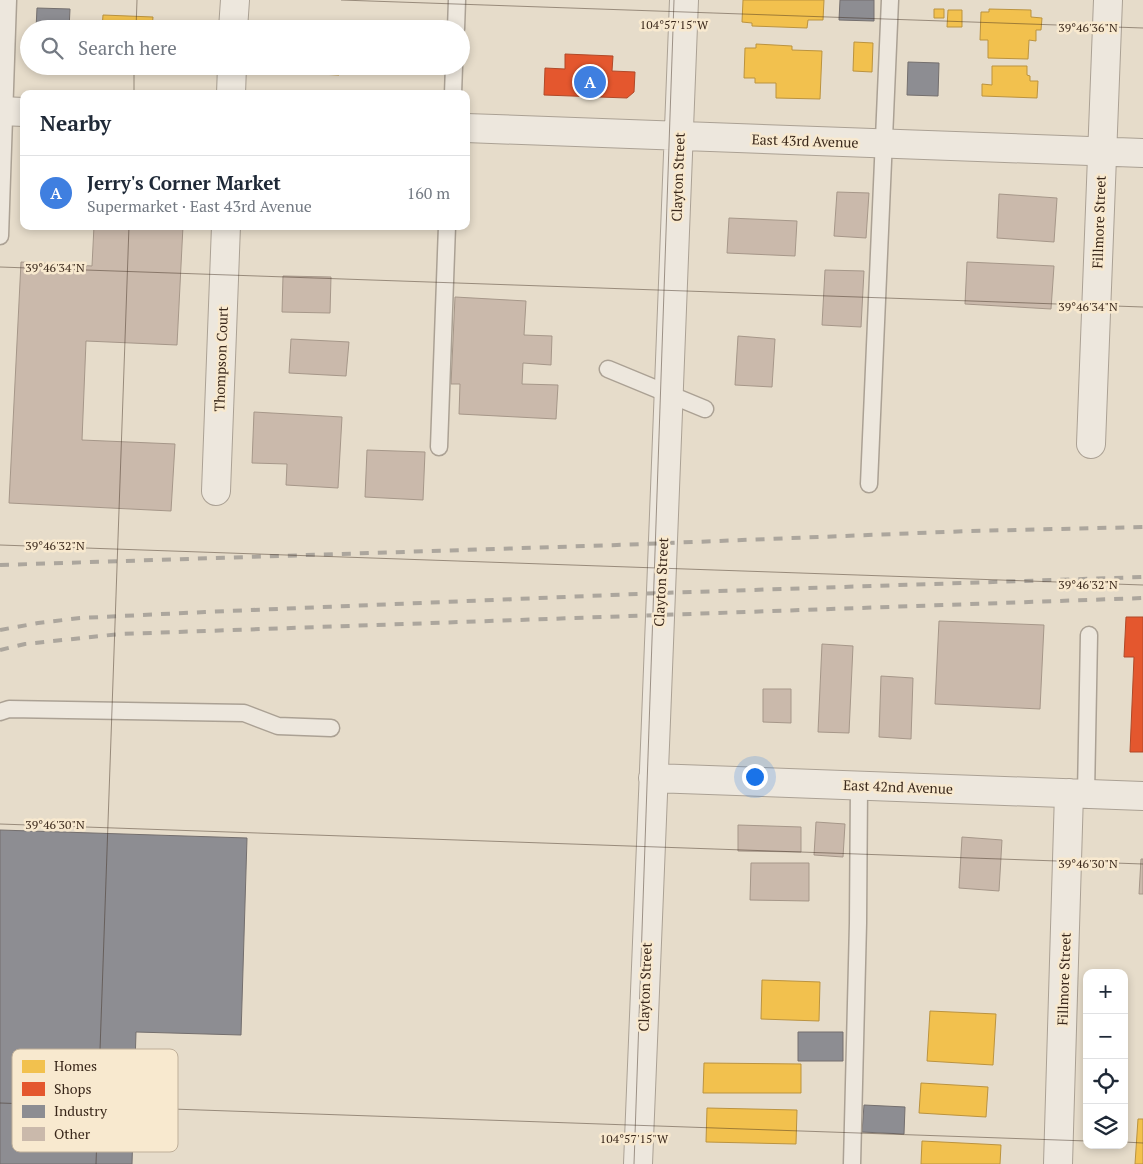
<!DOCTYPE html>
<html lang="en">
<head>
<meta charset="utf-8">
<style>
  :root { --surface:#fff; --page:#f6f6f7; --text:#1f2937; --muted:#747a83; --line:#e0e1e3; --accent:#7c3aed }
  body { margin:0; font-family:"PT Serif",serif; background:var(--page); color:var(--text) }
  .controls { position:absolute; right:15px; bottom:15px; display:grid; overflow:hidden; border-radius:10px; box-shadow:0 2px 8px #0003 }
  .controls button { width:45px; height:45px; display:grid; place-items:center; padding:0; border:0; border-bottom:1px solid var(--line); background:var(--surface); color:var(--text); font:25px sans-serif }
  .you { position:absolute; left:754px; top:776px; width:18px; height:18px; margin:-12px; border:4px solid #fff; border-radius:50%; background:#1a73e8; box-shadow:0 0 0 8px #1a73e833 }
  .badge { display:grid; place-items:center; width:32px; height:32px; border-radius:50%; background:var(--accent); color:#fff; font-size:16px; font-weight:700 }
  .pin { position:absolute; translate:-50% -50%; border:2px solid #fff; box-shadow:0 1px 5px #0006 }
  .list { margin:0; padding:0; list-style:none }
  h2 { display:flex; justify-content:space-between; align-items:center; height:65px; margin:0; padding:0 20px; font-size:21px }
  h2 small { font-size:16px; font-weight:400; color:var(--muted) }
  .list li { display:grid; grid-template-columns:32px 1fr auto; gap:15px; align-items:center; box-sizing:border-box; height:75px; padding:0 20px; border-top:1px solid var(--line) }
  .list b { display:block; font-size:19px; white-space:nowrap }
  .list p { margin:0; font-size:16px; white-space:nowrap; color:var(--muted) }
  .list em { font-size:16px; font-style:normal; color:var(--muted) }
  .icon { flex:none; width:28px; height:28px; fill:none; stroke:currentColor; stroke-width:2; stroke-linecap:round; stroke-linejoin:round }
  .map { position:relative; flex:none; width:1143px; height:1164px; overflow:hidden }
  .search { position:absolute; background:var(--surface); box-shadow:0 2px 8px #0003; left:20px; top:20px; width:450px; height:55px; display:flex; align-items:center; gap:12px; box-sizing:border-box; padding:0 18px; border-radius:28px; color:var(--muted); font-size:19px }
  .panel { position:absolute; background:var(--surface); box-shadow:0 2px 8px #0003; left:20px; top:90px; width:450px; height:140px; border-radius:10px }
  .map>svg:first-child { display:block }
  .homes { fill:#f2c14e; stroke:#bb933f }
  .shops { fill:#e4572e; stroke:#b14928 }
  .industry { fill:#8d8d92; stroke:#746f6e }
  .building { fill:#cab9ab; stroke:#a69789 }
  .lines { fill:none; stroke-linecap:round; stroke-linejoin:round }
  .lane-casing { stroke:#aba194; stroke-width:19 }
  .street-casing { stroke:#aba194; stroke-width:30 }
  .lane { stroke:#ede7dd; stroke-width:16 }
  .street { stroke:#ede7dd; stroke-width:28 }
  .rail { stroke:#aca69d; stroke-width:4; stroke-dasharray:9 9; stroke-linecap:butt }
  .ticks { fill:none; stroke:#3a281b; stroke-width:1; stroke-opacity:0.45 }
  .labels { text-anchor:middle; stroke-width:5; stroke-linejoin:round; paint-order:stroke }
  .street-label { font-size:14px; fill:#3a281b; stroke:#f8e9cf }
  .key { fill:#f8e9cf; stroke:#bfaf99; stroke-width:1 }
  .key-label { font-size:14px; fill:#3a281b }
  .ticks-label { font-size:12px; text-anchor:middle; fill:#3a281b; stroke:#f8e9cf; stroke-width:5; stroke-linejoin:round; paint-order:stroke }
</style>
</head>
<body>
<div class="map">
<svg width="1143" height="1164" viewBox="0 0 1143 1164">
  <rect width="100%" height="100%" fill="#e6dcca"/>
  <path class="homes" d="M743,0h81l-1,20h-15l-1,8 -55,-2v-3l-10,-1z
    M934,9h10v9h-10z
    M989,9l42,1v7l11,1 -1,12h-5v11l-7,-1 -1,19 -40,-1v-18h-8l1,-28h8z
    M948,10h14v17h-15z
    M103,15l50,2 -1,12h-50z
    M854,42l19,1 -1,29 -19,-1z
    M756,44l36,2v4l30,1 -2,48 -44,-1v-15h-21v-5h-11l1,-30h11z
    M300,66h52v5h-13v4l-40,-2z
    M992,66h35v9l3,1v5h8l-1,17 -55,-2v-12l10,1z
    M762,980l58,2 -1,39 -58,-2z
    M930,1011l66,3 -3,51 -66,-4z
    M704,1063l97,1v29h-98z
    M921,1083l67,4 -2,30 -67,-4z
    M707,1108l90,2 -1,34 -90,-2z
    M1138,1119h5v45h-8z
    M922,1141l79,4 -1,19h-79z"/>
  <path class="shops" d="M565,54l48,2 -1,15 23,1 -1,20 -7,6 -83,-3 1,-27 20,1z
    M1126,617h17v135h-13l4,-95h-10z"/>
  <path class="industry" d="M840,0h34v21l-35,-1z
    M37,8l33,1 -1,20h-33z
    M404,24l37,1v4h-38z
    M908,62l31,1 -1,33 -31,-1z
    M0,830l247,8 -6,197 -105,-3 -4,132h-132z
    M798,1032h45v29h-45z
    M864,1105l41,2 -1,27 -42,-2z"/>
  <path class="building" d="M837,192l32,1 -3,45 -32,-2z
    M999,194l58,4 -3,44 -57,-4z
    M729,218l68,3 -2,35 -68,-3z
    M94,226h89l-6,119 -91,-4 -4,99 93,4 -4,67 -162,-8 12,-241 71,4z
    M967,262l87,4 -3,43 -86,-5z
    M825,270l39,1 -3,56 -39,-2z
    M283,276l48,1 -1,36 -48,-1z
    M455,297l71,4 -2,34 28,1 -1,29 -28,-2 -1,21 36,1 -2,34 -97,-5 1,-30h-9z
    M738,336l37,3 -3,48 -37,-2z
    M291,339l58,3 -3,34 -57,-3z
    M254,412l88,5 -4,71 -52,-3 1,-21 -35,-1z
    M367,450l58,2 -2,48 -58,-3z
    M939,621l105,4 -4,84 -105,-5z
    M822,644l31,2 -4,87 -31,-1z
    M881,676l32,2 -2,61 -32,-2z
    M763,689h28v34l-28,-1z
    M816,822l29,2 -2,33 -29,-2z
    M738,825l63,2v25l-63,-1z
    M962,837l40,3 -3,51 -40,-3z
    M1141,859h2v35h-4z
    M751,863h58v38l-59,-1z"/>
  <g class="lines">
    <g class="lane-casing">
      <path id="lane" d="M456,29l1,-29
        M453,94l1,-28
        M0,236l8,-236
        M608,369l97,40
        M439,447l8,-221
        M869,484l21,-484
        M0,712l9,-3 235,4 34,13 53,2
        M1086,794l3,-159
        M852,1164l6,-241 1,-138"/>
    </g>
    <g class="street-casing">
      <path id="street" d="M233,29l2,-29
        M231,94l1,-28
        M0,111l24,1
        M466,128l677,25
        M1091,444l17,-444
        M216,491l10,-265
        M653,778l490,18
        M638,1164c15,-388 33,-776 46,-1164
        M1058,1164l11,-371"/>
    </g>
    <use href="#lane" class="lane"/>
    <use href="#street" class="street"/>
    <path class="rail" d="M0,565l617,-20 353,-14 173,-4
      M0,630l38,-7 42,-5 125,-6 456,-19 482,-16
      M0,650l25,-6 95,-10 1023,-36"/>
  </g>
  <path class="ticks" d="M341,0l802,28M136,29l1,-29M134,94v-28M0,267l1143,40M0,545l1143,40M0,824l1143,40M0,1103l1087,38M1124,1142l19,1M96,1164l33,-938M634,1164l40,-1164"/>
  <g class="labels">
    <g class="street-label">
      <text transform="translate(805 141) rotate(2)" y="5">East 43rd Avenue</text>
      <text transform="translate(678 177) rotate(-88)" y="5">Clayton Street</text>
      <text transform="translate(1099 222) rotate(-88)" y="5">Fillmore Street</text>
      <text transform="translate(221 359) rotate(-88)" y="5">Thompson Court</text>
      <text transform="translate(661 582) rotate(-87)" y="5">Clayton Street</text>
      <text transform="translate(898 787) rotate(2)" y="5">East 42nd Avenue</text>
      <text transform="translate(1064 979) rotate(-88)" y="5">Fillmore Street</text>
      <text transform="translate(645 987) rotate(-88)" y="5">Clayton Street</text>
    </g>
  </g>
  <rect x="12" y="1049" width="166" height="103" rx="8" class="key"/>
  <rect x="22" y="1060" width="23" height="13" fill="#f2c14e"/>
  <rect x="22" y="1082" width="23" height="14" fill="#e4572e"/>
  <rect x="22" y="1105" width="23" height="13" fill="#8d8d92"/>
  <rect x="22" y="1127" width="23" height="14" fill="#cab9ab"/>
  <g class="key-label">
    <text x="54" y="1071">Homes</text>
    <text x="54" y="1094">Shops</text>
    <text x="54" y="1116">Industry</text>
    <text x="54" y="1139">Other</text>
  </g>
  <g class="ticks-label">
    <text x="674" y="29">104°57'15"W</text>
    <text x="1088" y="32">39°46'36"N</text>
    <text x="55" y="272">39°46'34"N</text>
    <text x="1088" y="311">39°46'34"N</text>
    <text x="55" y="550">39°46'32"N</text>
    <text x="1088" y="589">39°46'32"N</text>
    <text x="55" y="829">39°46'30"N</text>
    <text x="1088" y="868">39°46'30"N</text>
    <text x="634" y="1143">104°57'15"W</text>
  </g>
</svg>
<div class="controls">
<button>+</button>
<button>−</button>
<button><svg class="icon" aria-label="locate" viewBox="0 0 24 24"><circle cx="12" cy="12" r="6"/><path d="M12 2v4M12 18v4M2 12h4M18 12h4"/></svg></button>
<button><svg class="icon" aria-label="layers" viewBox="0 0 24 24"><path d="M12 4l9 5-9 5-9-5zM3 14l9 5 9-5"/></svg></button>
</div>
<div class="you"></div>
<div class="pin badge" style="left:590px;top:82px;background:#3f7fe0">A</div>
<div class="search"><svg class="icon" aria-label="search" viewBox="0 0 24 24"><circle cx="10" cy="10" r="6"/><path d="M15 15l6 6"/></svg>Search here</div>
<section class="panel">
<h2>Nearby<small></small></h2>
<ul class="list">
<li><span class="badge" style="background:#3f7fe0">A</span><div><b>Jerry's Corner Market</b><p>Supermarket · East 43rd Avenue</p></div><em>160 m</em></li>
</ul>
</section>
</div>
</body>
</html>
